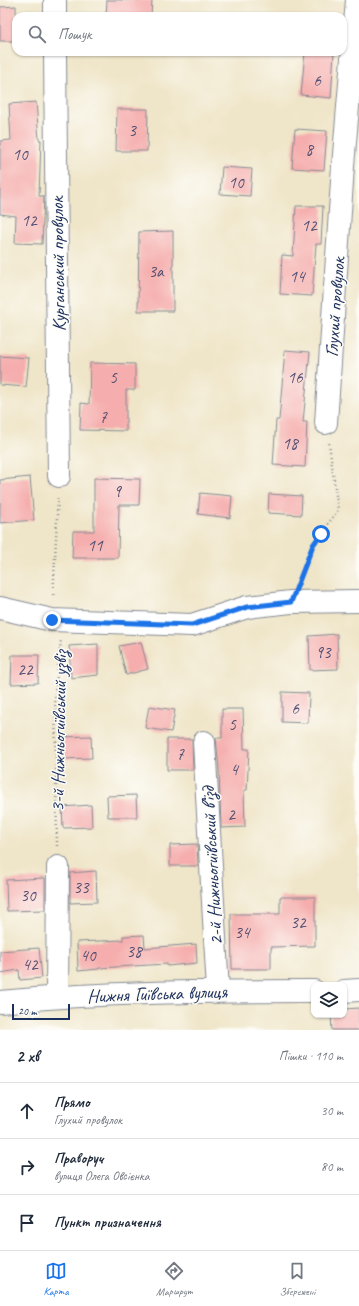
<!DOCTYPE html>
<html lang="uk">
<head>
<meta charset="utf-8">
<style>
  :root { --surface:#fff; --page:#f6f6f7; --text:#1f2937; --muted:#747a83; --line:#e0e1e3; --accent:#1a73e8 }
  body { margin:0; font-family:Caveat,sans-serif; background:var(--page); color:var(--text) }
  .controls { position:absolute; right:12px; bottom:12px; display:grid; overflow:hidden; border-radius:8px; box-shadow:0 1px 3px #0004 }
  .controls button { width:36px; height:36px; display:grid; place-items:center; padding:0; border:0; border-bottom:1px solid var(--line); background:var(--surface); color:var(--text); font:20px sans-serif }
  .scale { position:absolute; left:12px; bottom:10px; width:58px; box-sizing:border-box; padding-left:4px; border:2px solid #1b2f5e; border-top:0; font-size:11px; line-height:14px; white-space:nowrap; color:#1b2f5e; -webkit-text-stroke:3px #fdfcf7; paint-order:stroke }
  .stop { position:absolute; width:12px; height:12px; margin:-9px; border:3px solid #1a73e8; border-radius:50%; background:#fff }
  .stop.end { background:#1a73e8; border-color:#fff; box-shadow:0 1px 4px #0008 }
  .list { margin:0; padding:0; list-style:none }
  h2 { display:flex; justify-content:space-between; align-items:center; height:52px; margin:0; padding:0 16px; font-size:17px }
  h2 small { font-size:13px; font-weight:400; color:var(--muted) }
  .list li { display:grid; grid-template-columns:26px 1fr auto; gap:12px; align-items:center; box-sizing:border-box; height:56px; padding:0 16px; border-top:1px solid var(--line) }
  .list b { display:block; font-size:15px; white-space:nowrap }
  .list p { margin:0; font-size:13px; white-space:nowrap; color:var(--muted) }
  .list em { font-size:13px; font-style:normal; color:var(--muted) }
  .icon { flex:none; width:22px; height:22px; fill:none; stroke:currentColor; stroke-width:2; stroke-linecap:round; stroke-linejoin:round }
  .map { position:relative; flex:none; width:359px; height:1030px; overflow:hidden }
  .search { position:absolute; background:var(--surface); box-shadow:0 1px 3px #0004; left:12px; right:12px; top:12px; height:44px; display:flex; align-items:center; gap:10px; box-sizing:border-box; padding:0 14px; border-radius:12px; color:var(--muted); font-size:15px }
  .sheet { height:220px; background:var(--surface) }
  nav { display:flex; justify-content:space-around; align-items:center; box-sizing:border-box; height:56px; border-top:1px solid var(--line); background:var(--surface); font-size:11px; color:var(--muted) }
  nav a { display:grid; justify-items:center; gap:2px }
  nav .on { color:var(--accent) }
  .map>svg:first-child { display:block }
  .building { fill:#f5aead }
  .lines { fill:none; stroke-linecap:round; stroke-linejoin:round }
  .minor-casing { stroke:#858a93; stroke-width:24 }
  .path { stroke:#858a93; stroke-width:2.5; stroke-dasharray:1 3; stroke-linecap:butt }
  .minor { stroke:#fff; stroke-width:22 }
  .route { stroke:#1a73e8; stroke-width:5 }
  .labels { text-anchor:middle; stroke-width:3; stroke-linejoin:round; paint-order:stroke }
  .number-label { font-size:17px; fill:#524f72 }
  .street-label { font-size:19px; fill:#1b2f5e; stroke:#fdfcf7 }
</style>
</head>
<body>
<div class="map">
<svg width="359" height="1030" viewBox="0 0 359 1030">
  <rect width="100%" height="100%" fill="#fdfcf7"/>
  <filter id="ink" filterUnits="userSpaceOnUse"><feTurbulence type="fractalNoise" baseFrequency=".025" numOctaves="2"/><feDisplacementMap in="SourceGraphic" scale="8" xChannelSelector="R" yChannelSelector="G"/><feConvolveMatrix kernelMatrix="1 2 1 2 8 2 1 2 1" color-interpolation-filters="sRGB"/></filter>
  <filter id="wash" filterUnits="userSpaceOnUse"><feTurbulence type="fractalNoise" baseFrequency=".012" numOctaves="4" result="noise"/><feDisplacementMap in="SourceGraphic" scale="16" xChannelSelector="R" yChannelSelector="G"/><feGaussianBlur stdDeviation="0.9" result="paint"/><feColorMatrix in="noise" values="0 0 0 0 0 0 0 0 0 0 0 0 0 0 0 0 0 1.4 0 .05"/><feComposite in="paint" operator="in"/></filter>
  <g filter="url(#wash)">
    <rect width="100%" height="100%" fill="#efe5c8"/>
    <g id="blocks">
      <path class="building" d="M107,0h45l-1,16h-45z
        M16,6v35h-16v-34z
        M305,52h29l-3,46 -30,-3z
        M36,102l3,38h2l-2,56h5l-2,48 -27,-1 1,-27 -16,-2v-73l11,-1 -2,-36z
        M117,109h31l-1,42h-31z
        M295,129l32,2 -3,39 -32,-2z
        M222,167l30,2 -2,27 -30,-2z
        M296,206h27l-2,38h-5l-4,52 -32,-2 2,-39 11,1z
        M173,231v80h-35l1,-79z
        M285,350l25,2 -7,70h4l-2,45 -32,-2 3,-45h3z
        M0,356l29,2 -3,29 -26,-2z
        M90,363l45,1v26h-9v41l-46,-1 1,-27 8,1z
        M30,477l4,43 -34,3v-43z
        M94,478l46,1 -1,26h-20l-1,53h-46l1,-27h21z
        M200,493l32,3 -2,22 -32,-4z
        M269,494l33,2 -1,19 -33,-2z
        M337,634l1,35 -28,1 -1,-34z
        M141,642l7,27 -22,6 -7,-29z
        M98,644v31l-27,3 -2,-32z
        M12,655h27l-1,28 -27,1z
        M282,692l27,1 -1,30 -26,-1z
        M149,706l26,4 -4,22 -26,-4z
        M222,709h21l1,40h5l-2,41h-3l1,37 -24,1 -2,-59 -3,-31h6z
        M91,736l1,22 -29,1 -1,-22z
        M167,739h25l1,31h-26z
        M136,795l1,22h-29l-1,-21z
        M91,805l1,22 -29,1 -1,-21z
        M197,844l1,22h-28v-21z
        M96,871l1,31 -27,1v-30z
        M45,878v32l-38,1 -1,-31z
        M280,897h35v49l-44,1v22h-39l-1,-55h49z
        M144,935l1,13 51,-4 1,19 -30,3v-2l-68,4v1l-21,2 -1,-29 46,-2v-4z
        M39,948l3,30 -22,2 -1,-10 -19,3v-22z
        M359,1008v22h-27l-1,-15h13v-6z"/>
    </g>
  </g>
  <g filter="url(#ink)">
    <use href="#blocks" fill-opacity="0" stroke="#858a93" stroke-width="1"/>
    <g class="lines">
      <g class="minor-casing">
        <path id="minor" d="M55,0v16
          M55,52l4,424
          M326,423l17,-257 14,-166
          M0,608l52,12 140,5 55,-18 44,-5 68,-1
          M204,742l14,249
          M344,991l15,-1
          M57,996l1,-129
          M0,1002c104,-10 209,-11 314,-11"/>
      </g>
      <path class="path" d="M299,581l14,-36 25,-35 -9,-67
        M53,599l5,-102
        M57,846l-2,-153 6,-53"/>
      <use href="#minor" class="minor"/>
    </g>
  </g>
  <g class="lines" filter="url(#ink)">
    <path class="route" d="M52,620l140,5 55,-18 44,-5 22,-57 8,-11"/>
  </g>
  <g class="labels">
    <g class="number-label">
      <text x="317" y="86">6</text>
      <text x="132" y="136">3</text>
      <text x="309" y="155">8</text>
      <text x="20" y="160">10</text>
      <text x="236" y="188">10</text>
      <text x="29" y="226">12</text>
      <text x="309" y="231">12</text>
      <text x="156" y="277">3а</text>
      <text x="297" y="282">14</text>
      <text x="113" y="383">5</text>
      <text x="295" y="383">16</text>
      <text x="103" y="423">7</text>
      <text x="290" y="449">18</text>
      <text x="117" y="497">9</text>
      <text x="95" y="551">11</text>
      <text x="323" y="658">93</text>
      <text x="25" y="675">22</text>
      <text x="295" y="714">6</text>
      <text x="232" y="730">5</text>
      <text x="180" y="760">7</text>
      <text x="234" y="775">4</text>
      <text x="231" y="820">2</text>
      <text x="81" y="893">33</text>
      <text x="28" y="901">30</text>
      <text x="298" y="928">32</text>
      <text x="242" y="938">34</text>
      <text x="134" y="957">38</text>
      <text x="88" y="961">40</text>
      <text x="30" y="970">42</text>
    </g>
    <g class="street-label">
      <text transform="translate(57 264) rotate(-91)" y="7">Курганський провулок</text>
      <text transform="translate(334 307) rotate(-86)" y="7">Глухий провулок</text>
      <text transform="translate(58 731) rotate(-89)" y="7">3-й Нижньогиївський узвіз</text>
      <text transform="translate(211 866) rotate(-93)" y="7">2-й Нижньогиївський в’їзд</text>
      <text transform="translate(157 993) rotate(-2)" y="7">Нижня Гиївська вулиця</text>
    </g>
  </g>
</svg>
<div class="controls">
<button><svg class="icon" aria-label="layers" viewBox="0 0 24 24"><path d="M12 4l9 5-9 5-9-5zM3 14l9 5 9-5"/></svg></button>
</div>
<div class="scale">20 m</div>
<div class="stop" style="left:321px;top:534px"></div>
<div class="stop end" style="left:52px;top:620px"></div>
<div class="search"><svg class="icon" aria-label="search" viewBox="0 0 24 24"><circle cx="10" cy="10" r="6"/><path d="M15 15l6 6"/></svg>Пошук</div>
</div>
<section class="sheet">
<h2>2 хв<small>Пішки · 110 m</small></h2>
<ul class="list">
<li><svg class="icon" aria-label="ahead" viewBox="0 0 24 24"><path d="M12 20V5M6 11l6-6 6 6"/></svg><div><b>Прямо</b><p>Глухий провулок</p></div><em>30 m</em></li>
<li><svg class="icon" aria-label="right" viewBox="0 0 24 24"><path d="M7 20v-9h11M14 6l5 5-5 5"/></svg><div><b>Праворуч</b><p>вулиця Олега Овсієнка</p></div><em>80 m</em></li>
<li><svg class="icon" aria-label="arrive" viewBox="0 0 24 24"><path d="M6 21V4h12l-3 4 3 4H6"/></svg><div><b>Пункт призначення</b></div></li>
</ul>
</section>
<nav>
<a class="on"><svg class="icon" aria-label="map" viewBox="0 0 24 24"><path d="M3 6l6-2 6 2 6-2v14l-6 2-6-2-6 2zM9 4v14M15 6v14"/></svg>Карта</a>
<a><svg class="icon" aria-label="directions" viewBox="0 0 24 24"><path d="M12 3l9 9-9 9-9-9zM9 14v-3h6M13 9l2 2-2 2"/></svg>Маршрут</a>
<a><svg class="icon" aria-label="saved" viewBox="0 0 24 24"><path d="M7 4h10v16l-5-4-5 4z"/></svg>Збережені</a>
</nav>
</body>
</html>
